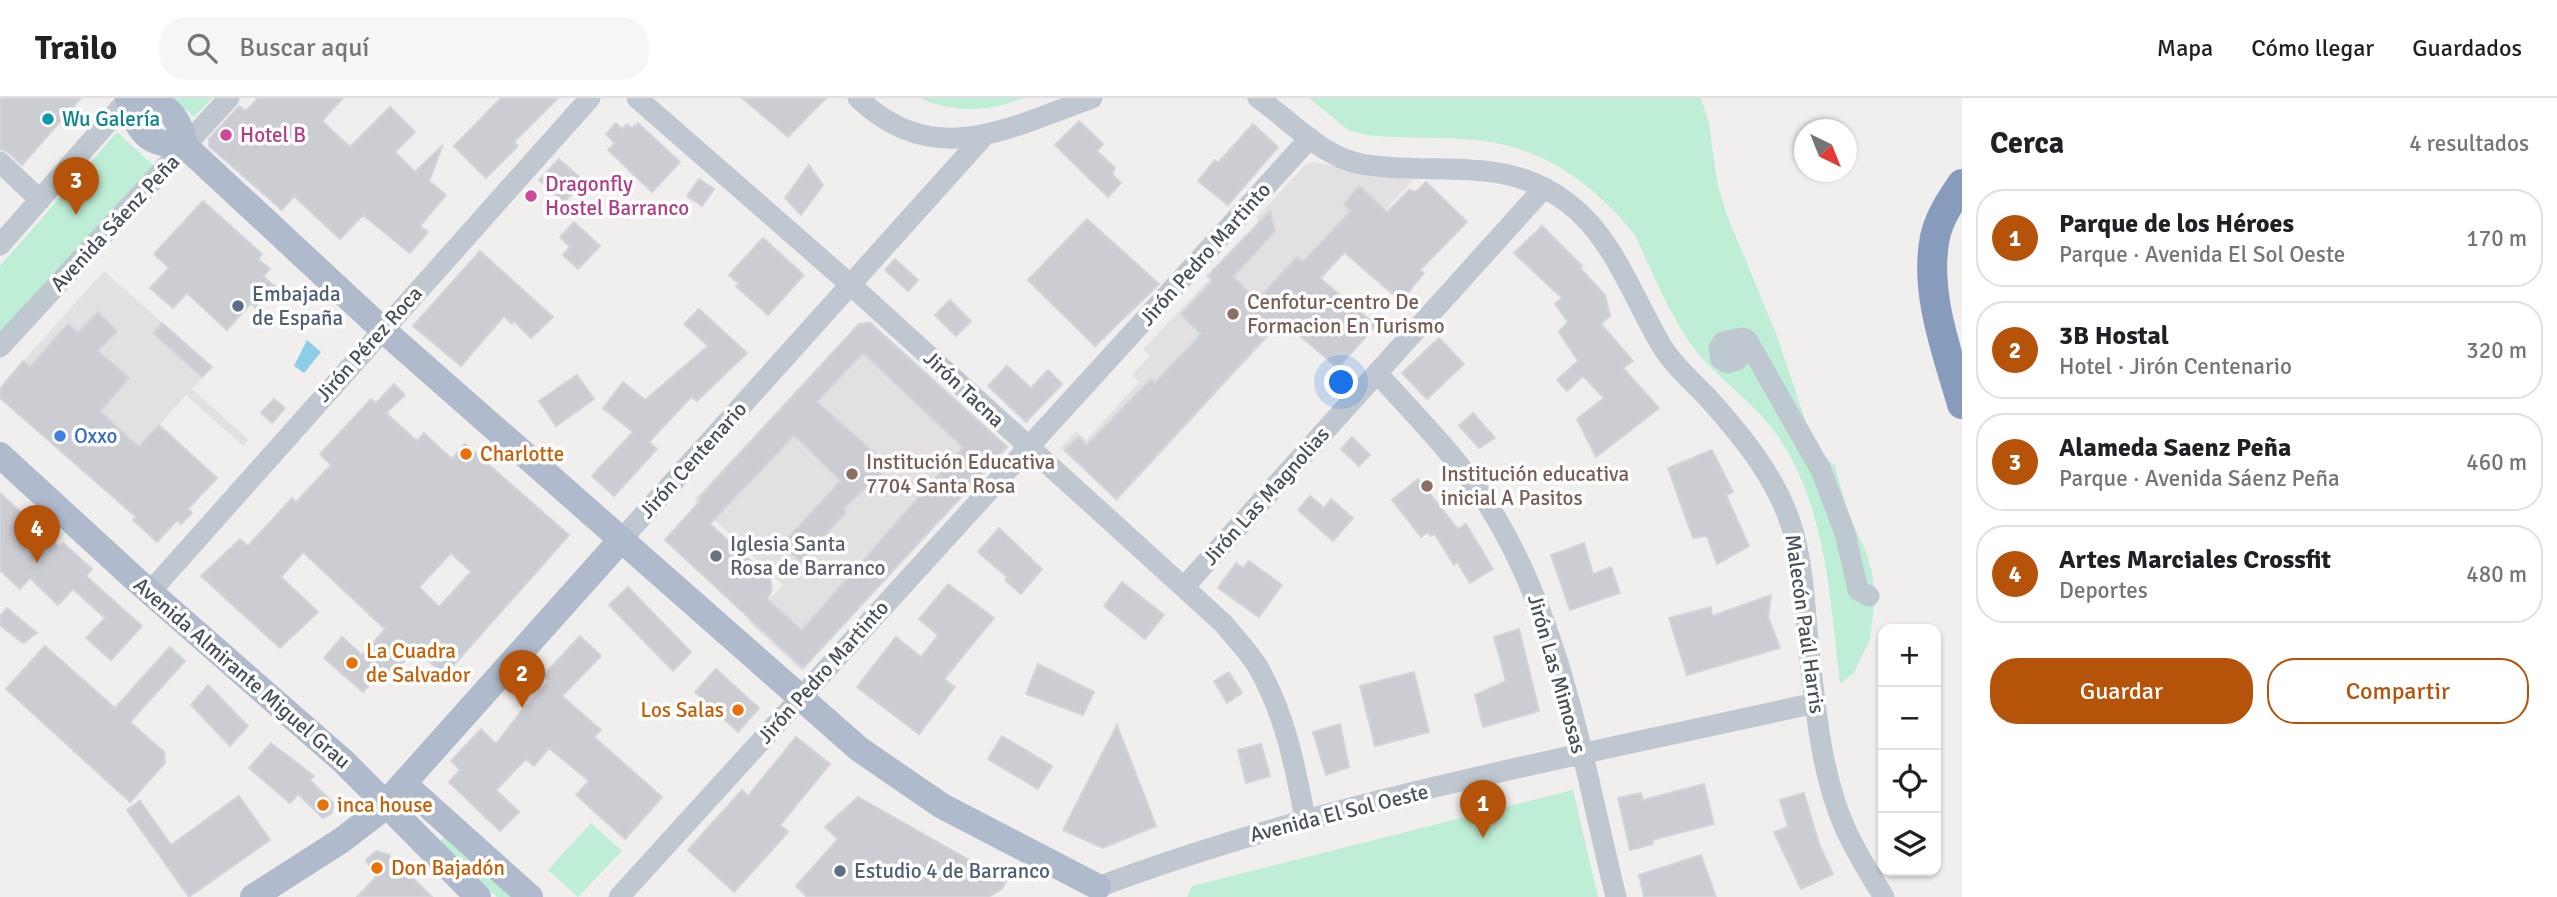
<!DOCTYPE html>
<html lang="es">
<head>
<meta charset="utf-8">
<style>
  :root { --surface:#fff; --page:#f6f6f6; --text:#202124; --muted:#757577; --line:#e0e0e0; --accent:#b45309 }
  body { margin:0; font-family:Signika,sans-serif; background:var(--page); color:var(--text) }
  .controls { position:absolute; right:21px; bottom:21px; display:grid; overflow:hidden; border-radius:14px; box-shadow:0 2px 5px #0004 }
  .controls button { width:63px; height:63px; display:grid; place-items:center; padding:0; border:0; border-bottom:2px solid var(--line); background:var(--surface); color:var(--text); font:35px sans-serif }
  .compass { position:absolute; left:1794px; top:21px; width:63px; height:63px; border-radius:50%; background:var(--surface); box-shadow:0 2px 5px #0004; rotate:137deg }
  .you { position:absolute; left:1342px; top:285px; width:24px; height:24px; margin:-18px; border:5px solid #fff; border-radius:50%; background:#1a73e8; box-shadow:0 0 0 10px #1a73e833 }
  .badge { display:grid; place-items:center; width:46px; height:46px; border-radius:50%; background:var(--accent); color:#fff; font-size:23px; font-weight:700 }
  .pin { position:absolute; translate:-50% -58px; filter:drop-shadow(0 2px 4px #0008) }
  .pin::after { content:''; position:absolute; top:37px; width:24px; height:21px; background:inherit; clip-path:polygon(0 0,100% 0,50% 100%) }
  .list { margin:0; padding:0; list-style:none }
  h2 { display:flex; justify-content:space-between; align-items:center; height:91px; margin:0; padding:0 28px; font-size:30px }
  h2 small { font-size:23px; font-weight:400; color:var(--muted) }
  .list li { display:grid; grid-template-columns:46px 1fr auto; gap:21px; align-items:center; box-sizing:border-box; height:98px; margin:0 14px 14px; padding:0 14px; border:2px solid var(--line); border-radius:28px }
  .list b { display:block; font-size:26px; white-space:nowrap }
  .list p { margin:0; font-size:23px; white-space:nowrap; color:var(--muted) }
  .list em { font-size:23px; font-style:normal; color:var(--muted) }
  .actions { display:flex; gap:14px; padding:21px 28px }
  .actions a { flex:1; padding:16px 0; border:2px solid var(--accent); border-radius:28px; text-align:center; font-size:24px; color:var(--accent) }
  .actions .main { background:var(--accent); color:#fff }
  .icon { flex:none; width:38px; height:38px; fill:none; stroke:currentColor; stroke-width:2; stroke-linecap:round; stroke-linejoin:round }
  .map { position:relative; flex:none; width:1962px; height:799px; overflow:hidden }
  header { display:flex; align-items:center; gap:42px; box-sizing:border-box; height:98px; padding:0 35px; background:var(--surface); border-bottom:2px solid var(--line) }
  header strong { font-size:33px }
  nav { display:flex; gap:38px; margin-inline-start:auto; font-size:24px }
  .search { width:490px; height:63px; background:var(--page); display:flex; align-items:center; gap:18px; box-sizing:border-box; padding:0 24px; border-radius:28px; color:var(--muted); font-size:26px }
  main { display:flex }
  aside { flex:1; background:var(--surface) }
  .map>svg:first-child { display:block }
  .education { fill:#e2e0e0 }
  .green { fill:#beeed5 }
  .water { fill:#8ccde9 }
  .building { fill:#cbcdd3; stroke:#d3d4da; stroke-width:2; fill-rule:evenodd }
  .lines { fill:none; stroke-linecap:round; stroke-linejoin:round }
  .minor { stroke:#bfc7d0; stroke-width:21 }
  .major { stroke:#afbbcd; stroke-width:26 }
  .highway { stroke:#879cbc; stroke-width:30 }
  .culture-dot { fill:#0f9aa8; stroke:#fff; stroke-width:2.5 }
  .hotel-dot { fill:#d1479c; stroke:#fff; stroke-width:2.5 }
  .service-dot { fill:#5c6f8a; stroke:#fff; stroke-width:2.5 }
  .education-dot { fill:#8d6e63; stroke:#fff; stroke-width:2.5 }
  .shop-dot { fill:#3f7fe0; stroke:#fff; stroke-width:2.5 }
  .food-dot { fill:#e8710a; stroke:#fff; stroke-width:2.5 }
  .worship-dot { fill:#6b7280; stroke:#fff; stroke-width:2.5 }
  .labels { text-anchor:middle; stroke-width:7; stroke-linejoin:round; paint-order:stroke }
  .culture-label { font-size:21px; fill:#0d838f; stroke:#fff; text-anchor:start }
  .hotel-label { font-size:21px; fill:#b23c85; stroke:#fff; text-anchor:start }
  .street-label { font-size:21px; fill:#47505b; stroke:#fff }
  .service-label { font-size:21px; fill:#4e5e75; stroke:#fff; text-anchor:start }
  .education-label { font-size:21px; fill:#785e54; stroke:#fff; text-anchor:start }
  .shop-label { font-size:21px; fill:#366cbe; stroke:#fff; text-anchor:start }
  .food-label { font-size:21px; fill:#c56008; stroke:#fff; text-anchor:start }
  .worship-label { font-size:21px; fill:#5b616d; stroke:#fff; text-anchor:start }
</style>
</head>
<body>
<header>
<strong>Trailo</strong>
<div class="search"><svg class="icon" aria-label="search" viewBox="0 0 24 24"><circle cx="10" cy="10" r="6"/><path d="M15 15l6 6"/></svg>Buscar aquí</div>
<nav><a>Mapa</a><a>Cómo llegar</a><a>Guardados</a></nav>
</header>
<main>
<div class="map">
<svg width="1962" height="799" viewBox="0 0 1962 799">
  <rect width="100%" height="100%" fill="#f1efee"/>
  <path class="education" d="M1313,64l100,18 -296,321 -57,-53 16,-17 10,9 53,-58 -7,-7 18,-19 -7,-7 66,-69 -3,-4 40,-42 9,8 6,-5 -4,-20 48,-52z
    M104,173l108,96 -20,22 57,51 -6,6 -57,-51 -55,61 -108,-95z
    M870,223l139,126 -207,224 -54,-50 35,-36 -89,-85 165,-177z"/>
  <path class="green" d="M173,0h39l-18,19z
    M920,0h104c-35,13 -69,16 -104,0z
    M1309,0h392l8,26 8,58 10,33 50,121 30,89 15,28 13,13 14,50 17,35 7,26 2,22 -5,40 -16,34 -14,11c-10,-83 -13,-174 -61,-246 -25,-38 -66,-61 -91,-98 -21,-32 -37,-70 -53,-105 -37,-46 -85,-84 -145,-93 -41,-7 -82,-2 -123,-7l-19,-5z
    M117,34l36,33 -153,169v-68z
    M1573,692l25,107h-411l5,-11z
    M591,725l31,28 -44,46 -30,-27z
    M444,739l68,60h-15l-59,-53z"/>
  <path class="water" d="M307,242l14,12 -17,21 -10,-7z"/>
  <path class="building" d="M0,0h81l-59,67 -14,-13 -8,-3z
    M258,0h85l-21,23 28,26 40,-40 25,25 -20,20 20,20 28,-27 -14,36 17,14 -26,31 8,6 -18,21 -47,-38 -23,24 -46,-43 -12,14 -73,-64v-7l30,-33 7,5z
    M501,0h57l-44,44 4,4 -32,32 -32,-32z
    M742,0h84l-38,39z
    M1079,23l24,23 -6,7 18,17 -3,6 9,9 -13,14 -53,-52z
    M616,25l6,6 5,-5 5,4 6,-5 42,39 -28,30 -44,-42 7,-7 -9,-9z
    M1253,26l25,23 -50,58 -30,-24 17,-21 3,3z
    M559,61l25,22 -20,21 -25,-22z
    M809,67l14,20 -22,30 -16,-17z
    M699,81l15,10 -12,17 -15,-10z
    M1426,84l41,40 -47,48 4,3 -23,28 -57,-49 -24,26 56,47 -38,43 -57,-48 -165,179 -51,-49 14,-13 8,8 64,-66 4,4 46,-49 -20,-20 32,-34 -5,-4 62,-65 5,20 -42,46 24,23 40,-43 6,5 48,-51 -7,-7 15,-18 28,26 22,-22 7,2z
    M203,103l59,53 -4,5 12,10 -7,7 12,11 -19,21 -5,-5 -24,27 -40,-37 -14,15 -23,-20 19,-20 -15,-14z
    M1087,121l72,65 -64,62 -67,-66z
    M574,124l26,24 -22,23 -15,-14 7,-8 -10,-10z
    M1542,128l40,40 -2,2 25,27 5,21 -9,8 32,37 -10,7 36,40 -63,49 -19,-38 27,-21 -21,-22 -16,15 -10,-11 21,-19 -19,-29 9,-10 -13,-18 7,-6 -48,-45z
    M763,140l41,37 -36,40 -32,-29 3,-2 -10,-9z
    M480,153l73,66 -22,21 -17,-17 -2,3 -8,-8 -43,50 -48,-40z
    M895,161l23,21 -10,11 -23,-21z
    M950,202l21,21 -15,15 -21,-21z
    M699,211l48,44 -50,48 -6,-4 -42,45 8,7 -43,47 -22,-20 41,-44 -30,-24 20,-26 22,18 63,-54 -24,-22z
    M98,214l19,19 -19,20 31,27 -29,33 39,36 20,-22 58,53 -29,31 4,4 -11,11 -4,-4 -20,22 -24,-22 3,-3 -136,-119v-9l23,-28 7,6 38,-43 10,9z
    M162,225l50,44 -10,10 -49,-44z
    M870,225l137,124 -204,221 -138,-128 36,-40 -2,-2 160,-174zM863,255l100,94 -161,183 -35,-31 5,-9 -2,-12 -60,-54 84,-89 47,46 -59,63 18,17 46,-49 -3,-3 46,-43 -72,-64z
    M1439,240l25,26 -37,35 -25,-26z
    M1007,268l24,22 17,-18 14,14 -36,38 -38,-36z
    M577,277l17,24 -38,27 -17,-25z
    M394,286l11,11 -19,18 31,28 7,-8 28,26 13,-15 104,91 -124,140 -30,-26 -24,27 -11,-4 -17,20 -39,-34 18,-21 20,18 23,-26 -82,-77 -22,25 37,35 -38,36 -79,-72 39,-37 8,7 44,-48 4,4 35,-37 -11,-11 51,-55 5,4zM451,455l20,19 -32,35 -20,-20z
    M274,301l11,9 -13,15 -11,-10z
    M1473,315l22,25 -16,10 -20,-22z
    M1352,339l18,18 -11,11 -18,-17z
    M1712,352l21,42 -7,3 23,51 -32,18 -10,-28 -14,2 -25,-70z
    M1418,381l40,50 8,-5 27,45 -23,14 -13,-21 -3,3 -20,-32 -3,3 -3,-4 -7,5 -29,-37z
    M0,395l59,54 4,-4 29,26 -6,7 56,50 -31,34 -25,-22 19,-20 -32,-29 -15,16 -28,-27 -10,11 -20,-19z
    M1310,398l14,12 7,-9 22,19 -20,23 -35,-31z
    M999,430l43,41 -21,25 -16,-14 2,-3 -29,-25z
    M1584,445l9,31 18,-7 9,26 -50,17 -19,-55z
    M1249,463l33,24 -23,32 -41,-29 18,-25 7,5z
    M1122,484l42,33 -19,24 -41,-33z
    M948,486l46,34 -50,61 11,8 -36,47 -62,-47 39,-50 25,20 17,-22 -19,-16z
    M628,489l63,65 -18,19 -64,-66z
    M1771,497l-3,22 12,31 -93,27 -18,-57 42,-11 1,9z
    M7,510l30,25 -14,10 -23,-18v-8z
    M1519,531l20,82 -56,16 -8,-32 31,-14 -12,-44z
    M580,538l21,20 -39,40 39,34 -7,7 68,60 -37,42 -49,-44 13,-14 -40,-33 -15,18 -8,-7 -30,31 23,22 -19,19 -51,-49 11,-12 -9,-9 30,-32 15,15 30,-39 1,1 22,-25 -6,-5z
    M45,548l70,62 55,-61 15,14 -55,61 34,30 1,11 -35,39 -124,-113z
    M1038,566l56,28 -11,23 -57,-21z
    M716,571l43,39 -21,24 -43,-40z
    M1229,574l13,21 -15,10 -13,-22z
    M1414,574l15,60 -54,14 -15,-60z
    M208,587l40,41 -18,20 -39,-41z
    M1340,626l9,43 -23,8 -13,-43z
    M1117,627l39,101 -53,22 -40,-18z
    M1002,638l50,30 -14,23 -50,-30z
    M796,639l34,27 -50,61 8,7 -54,60 -46,-42 54,-60 6,6z
    M271,645l43,33 -4,4 23,23 -1,10 -9,5 -25,-24 -8,9 -41,-35z
    M1261,646l9,32 -24,7 -8,-33z
    M1704,686l10,40 -62,16 1,4 -23,6 -12,-52 23,-5 2,7z
    M1804,695l15,51 14,30 -32,15 -27,-57 14,-5 -8,-27z
    M239,698l31,44 -81,57 -62,-87 13,-9 31,44z
    M858,699l148,84 -4,8 -14,8h-181l-11,-11 42,-47 -13,-12z
    M376,753l13,4 43,42h-75l19,-20 -10,-17z
    M1701,757l15,42h-72l-5,-22z"/>
  <g class="lines">
    <path class="minor" d="M637,0l215,188 372,338c11,14 25,28 34,43 27,47 37,99 47,151
      M858,0c76,73 150,30 234,0
      M1258,0c33,23 63,58 103,66 72,13 143,-11 207,39 47,36 65,96 95,145 11,18 30,34 45,50 36,40 72,84 86,137 9,33 11,72 14,106 7,61 12,131 37,187 11,24 25,47 39,69
      M0,64l40,38
      M0,147l129,-147
      M1742,240l5,2 1,6 -11,14 -10,3 -6,-4 -2,-11 4,-6z
      M1747,242l74,130 24,63 13,57 11,6
      M0,249l229,-249
      M1377,275c38,42 79,83 110,130 75,118 96,261 129,394
      M621,442l363,-404
      M1185,488l359,-398
      M150,494l440,-494
      M1098,789c231,-87 477,-130 717,-184
      M619,799l691,-759"/>
    <path class="major" d="M128,0c11,36 18,46 57,48l197,183 477,420 83,57 156,81
      M129,0c35,4 49,12 56,48
      M0,357l135,124 209,183 134,135
      M404,686l126,113
      M253,799l89,-57 35,-27 244,-273"/>
    <path class="highway" d="M1962,86c-11,16 -23,34 -27,53 -11,55 12,115 27,167"/>
  </g>
  <circle class="culture-dot" cx="48" cy="21" r="7"/>
  <g class="hotel-dot">
    <circle cx="226" cy="37" r="7"/>
    <circle cx="531" cy="98" r="7"/>
  </g>
  <g class="service-dot">
    <circle cx="238" cy="208" r="7"/>
    <circle cx="840" cy="773" r="7"/>
  </g>
  <g class="education-dot">
    <circle cx="1233" cy="216" r="7"/>
    <circle cx="852" cy="376" r="7"/>
    <circle cx="1427" cy="388" r="7"/>
  </g>
  <circle class="shop-dot" cx="60" cy="338" r="7"/>
  <g class="food-dot">
    <circle cx="466" cy="356" r="7"/>
    <circle cx="352" cy="565" r="7"/>
    <circle cx="738" cy="612" r="7"/>
    <circle cx="323" cy="707" r="7"/>
    <circle cx="377" cy="770" r="7"/>
  </g>
  <circle class="worship-dot" cx="716" cy="458" r="7"/>
  <g class="labels">
    <g class="culture-label">
      <text x="62" y="28">Wu Galería</text>
    </g>
    <g class="hotel-label">
      <text x="240" y="44">Hotel B</text>
      <text x="545" y="93">Dragonfly<tspan x="545" dy="24">Hostel Barranco</tspan></text>
    </g>
    <g class="street-label">
      <text transform="translate(115 125) rotate(-47)" y="7">Avenida Sáenz Peña</text>
      <text transform="translate(1205 156) rotate(-48)" y="7">Jirón Pedro Martinto</text>
      <text transform="translate(369 246) rotate(-48)" y="7">Jirón Pérez Roca</text>
      <text transform="translate(964 291) rotate(43)" y="7">Jirón Tacna</text>
      <text transform="translate(693 362) rotate(-48)" y="7">Jirón Centenario</text>
      <text transform="translate(1266 398) rotate(-48)" y="7">Jirón Las Magnolias</text>
      <text transform="translate(1805 526) rotate(82)" y="7">Malecón Paúl Harris</text>
      <text transform="translate(823 574) rotate(-48)" y="7">Jirón Pedro Martinto</text>
      <text transform="translate(242 575) rotate(41)" y="7">Avenida Almirante Miguel Grau</text>
      <text transform="translate(1557 576) rotate(74)" y="7">Jirón Las Mimosas</text>
      <text transform="translate(1339 715) rotate(-14)" y="7">Avenida El Sol Oeste</text>
    </g>
    <g class="service-label">
      <text x="252" y="203">Embajada<tspan x="252" dy="24">de España</tspan></text>
      <text x="854" y="780">Estudio 4 de Barranco</text>
    </g>
    <g class="education-label">
      <text x="1247" y="211">Cenfotur-centro De<tspan x="1247" dy="24">Formacion En Turismo</tspan></text>
      <text x="866" y="371">Institución Educativa<tspan x="866" dy="24">7704 Santa Rosa</tspan></text>
      <text x="1441" y="383">Institución educativa<tspan x="1441" dy="24">inicial A Pasitos</tspan></text>
    </g>
    <g class="shop-label">
      <text x="74" y="345">Oxxo</text>
    </g>
    <g class="food-label">
      <text x="480" y="363">Charlotte</text>
      <text x="366" y="560">La Cuadra<tspan x="366" dy="24">de Salvador</tspan></text>
      <text x="724" y="619" text-anchor="end">Los Salas</text>
      <text x="337" y="714">inca house</text>
      <text x="391" y="777">Don Bajadón</text>
    </g>
    <g class="worship-label">
      <text x="730" y="453">Iglesia Santa<tspan x="730" dy="24">Rosa de Barranco</tspan></text>
    </g>
  </g>
</svg>
<div class="controls">
<button>+</button>
<button>−</button>
<button><svg class="icon" aria-label="locate" viewBox="0 0 24 24"><circle cx="12" cy="12" r="6"/><path d="M12 2v4M12 18v4M2 12h4M18 12h4"/></svg></button>
<button><svg class="icon" aria-label="layers" viewBox="0 0 24 24"><path d="M12 4l9 5-9 5-9-5zM3 14l9 5 9-5"/></svg></button>
</div>
<svg class="compass" viewBox="-18 -18 36 36"><path d="M0-13l5 13h-10z" fill="#e53935"/><path d="M0 13l5-13h-10z" fill="#757577"/></svg>
<div class="you"></div>
<div class="pin badge" style="left:1483px;top:740px">1</div>
<div class="pin badge" style="left:522px;top:610px">2</div>
<div class="pin badge" style="left:76px;top:117px">3</div>
<div class="pin badge" style="left:37px;top:465px">4</div>
</div>
<aside>
<h2>Cerca<small>4 resultados</small></h2>
<ul class="list">
<li><span class="badge">1</span><div><b>Parque de los Héroes</b><p>Parque · Avenida El Sol Oeste</p></div><em>170 m</em></li>
<li><span class="badge">2</span><div><b>3B Hostal</b><p>Hotel · Jirón Centenario</p></div><em>320 m</em></li>
<li><span class="badge">3</span><div><b>Alameda Saenz Peña</b><p>Parque · Avenida Sáenz Peña</p></div><em>460 m</em></li>
<li><span class="badge">4</span><div><b>Artes Marciales Crossfit</b><p>Deportes</p></div><em>480 m</em></li>
</ul>
<div class="actions"><a class="main">Guardar</a><a>Compartir</a></div>
</aside>
</main>
</body>
</html>
